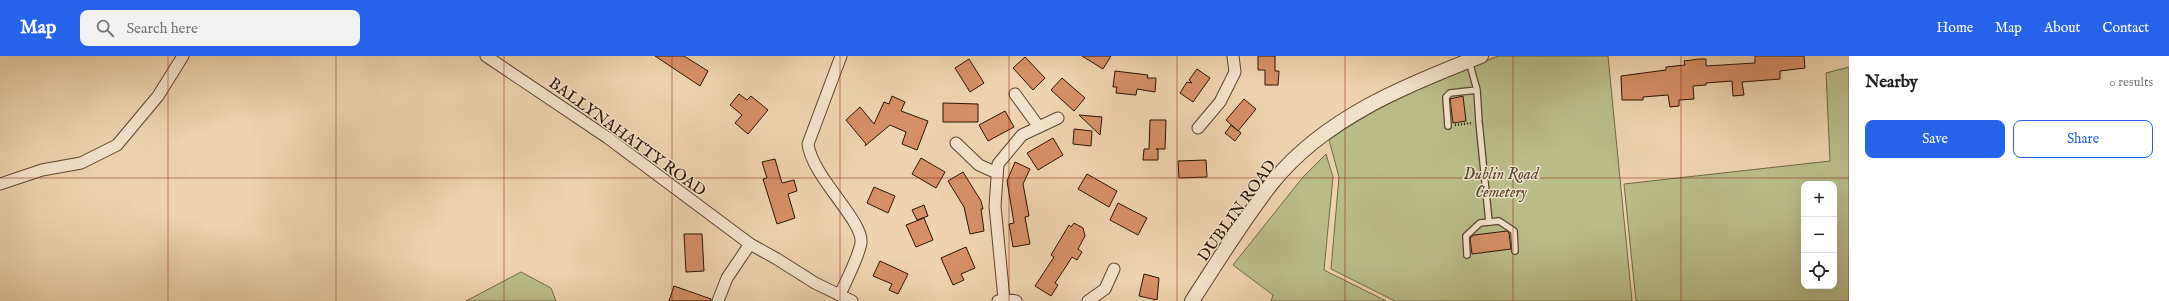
<!DOCTYPE html>
<html lang="en">
<head>
<meta charset="utf-8">
<style>
  :root { --surface:#fff; --page:#f2f2f2; --text:#222; --muted:#767676; --line:#e0e0e0; --accent:#2563eb }
  body { margin:0; font-family:"IM FELL English",serif; background:var(--page); color:var(--text) }
  .controls { position:absolute; right:12px; bottom:12px; display:grid; overflow:hidden; border-radius:8px; box-shadow:0 4px 16px #0002 }
  .controls button { width:36px; height:36px; display:grid; place-items:center; padding:0; border:0; border-bottom:1px solid var(--line); background:var(--surface); color:var(--text); font:20px sans-serif }
  .list { margin:0; padding:0; list-style:none }
  h2 { display:flex; justify-content:space-between; align-items:center; height:52px; margin:0; padding:0 16px; font-size:17px }
  h2 small { font-size:13px; font-weight:400; color:var(--muted) }
  .actions { display:flex; gap:8px; padding:12px 16px }
  .actions a { flex:1; padding:9px 0; border:1px solid var(--accent); border-radius:8px; text-align:center; font-size:14px; color:var(--accent) }
  .actions .main { background:var(--accent); color:#fff }
  .icon { flex:none; width:22px; height:22px; fill:none; stroke:currentColor; stroke-width:2; stroke-linecap:round; stroke-linejoin:round }
  .map { position:relative; flex:none; width:1849px; height:245px; overflow:hidden }
  header { display:flex; align-items:center; gap:24px; box-sizing:border-box; height:56px; padding:0 20px; background:var(--accent); color:#fff }
  header strong { font-size:19px }
  nav { display:flex; gap:22px; margin-inline-start:auto; font-size:14px }
  .search { width:280px; height:36px; background:var(--page); display:flex; align-items:center; gap:10px; box-sizing:border-box; padding:0 14px; border-radius:8px; color:var(--muted); font-size:15px }
  main { display:flex }
  aside { flex:1; background:var(--surface) }
  .map>svg:first-child { display:block }
  .green { fill:#babc8a; stroke:#726848; fill-rule:evenodd }
  .building { fill:#d68f67; stroke:#2b1405 }
  .lines { fill:none; stroke-linecap:round; stroke-linejoin:round }
  .service-casing { stroke:#5c4430; stroke-width:8 }
  .minor-casing { stroke:#5c4430; stroke-width:13 }
  .tertiary-casing { stroke:#5c4430; stroke-width:16 }
  .path { stroke:#2b1405; stroke-width:2.5; stroke-dasharray:1 2; stroke-linecap:butt }
  .service { stroke:#f3e2cb; stroke-width:5.5 }
  .minor { stroke:#f3e2cb; stroke-width:11 }
  .tertiary { stroke:#f3e2cb; stroke-width:14 }
  .grid { fill:none; stroke:#8f2418; stroke-width:1; stroke-opacity:0.55 }
  .labels { text-anchor:middle; stroke-width:3; stroke-linejoin:round; paint-order:stroke }
  .street-label { font-size:16px; fill:#2b1405; stroke:#f3e2cb }
  .park-label { font-size:16px; font-style:italic; fill:#56462d; stroke:#f3e2cb }
</style>
</head>
<body>
<header>
<strong>Map</strong>
<div class="search"><svg class="icon" aria-label="search" viewBox="0 0 24 24"><circle cx="10" cy="10" r="6"/><path d="M15 15l6 6"/></svg>Search here</div>
<nav><a>Home</a><a>Map</a><a>About</a><a>Contact</a></nav>
</header>
<main>
<div class="map">
<svg width="1849" height="245" viewBox="0 0 1849 245">
  <rect width="100%" height="100%" fill="#edd3af"/>
  <filter id="stains"><feTurbulence type="fractalNoise" baseFrequency=".005" numOctaves="4"/><feColorMatrix values="0 0 0 0 .2 0 0 0 0 .09 0 0 0 0 .02 0 0 0 .5 -.17"/></filter>
  <radialGradient id="worn" r=".72"><stop offset=".6" stop-color="#630" stop-opacity="0"/><stop offset="1" stop-color="#630" stop-opacity=".3"/></radialGradient>
  <path class="green" d="M1498,0h110l24,245h-237l-64,-32 8,-92 -10,-37c55,-39 108,-59 169,-84z
    M1849,11v234h-213l-12,-117 206,-23 -4,-88zM1804,128h30v102h-30z
    M1326,98l7,23 -9,93 62,31h-115l2,-6 -40,-30 70,-88z
    M521,216l30,16 5,13h-90z"/>
  <path class="building" d="M655,0h29l24,15 -8,15z
    M1082,0h29l-8,13z
    M1258,0h17v15h4l-1,14h-13v-15h-7z
    M1755,0h49l1,12 -25,3v8l-38,3 2,13 -11,1 -1,-15 -26,2v2l-13,1 1,13 -15,1v6l-9,1 -2,-12 -25,2v3h-21l-1,-24 45,-6v-3l19,-2 -1,-4 15,-2h7v7l49,-3z
    M1025,1l20,21 -12,12 -20,-22z
    M969,3l15,24 -14,9 -15,-24z
    M1197,13l13,9 -17,24 -13,-9 7,-11 5,1 -3,-3z
    M1115,15l33,4 -1,3h9l-1,14 -18,-3 -1,6 -20,-2 1,-6h-4z
    M1062,22l23,20 -11,13 -23,-21z
    M739,38l8,6 4,-4 17,14 -20,24 -13,-11 7,-8 -12,-10z
    M892,40l13,6 -4,9 27,10 -11,29 -15,-6 4,-12 -16,-7 -25,21 1,-2 -20,-24 14,-13 14,17 10,-22 5,2z
    M1463,40l3,25 -13,2 -3,-24z
    M1244,43l12,10 -18,22 -12,-11z
    M943,47l35,1v18h-35z
    M1005,55l9,16 -26,14 -9,-16z
    M1079,59l23,2 -2,18z
    M1150,64h16l-1,29h-9h2v11h-15l1,-11h5z
    M1231,69l10,8 -6,8 -10,-8z
    M1074,73l18,2 -1,15 -18,-2z
    M1053,82l10,17 -25,15 -11,-17z
    M921,102l24,14 -9,16 -24,-14z
    M775,103l7,24 12,-3 3,11 -9,3 7,24 -18,6 -14,-45 4,-1 -5,-16z
    M1206,104l1,17 -28,1 -1,-17z
    M1015,106l15,7 -7,15 6,32 -4,1 5,27 -17,3 -4,-23 5,-1 -7,-42z
    M963,116l18,29 2,8h-2l3,22 -14,3 -6,-27 -16,-26z
    M1087,118l30,17 -8,16 -31,-18z
    M874,131l21,9 -7,17 -21,-10z
    M1118,147l29,15 -9,17 -28,-15z
    M924,149l4,11 -11,4 -5,-10z
    M924,162l9,22 -17,7 -10,-22z
    M1074,167l9,5 2,8 -7,13 4,3 -5,8 -5,-3 -5,8 -12,18 3,2 -7,11 -16,-10 19,-29 -3,-2 18,-30 2,2z
    M1507,175l2,2 2,16 -39,5 -2,-16 4,-3z
    M684,178h18l2,37 -18,1z
    M966,191l9,21 -14,6 3,6 -11,5 -12,-27z
    M880,205l28,13 -10,20 -9,-4 3,-6 -19,-8z
    M1144,218l15,4 -2,22 -18,-4z
    M674,230l37,13v2h-42z"/>
  <g class="lines">
    <g class="service-casing">
      <path id="service" d="M1469,5l8,29 2,32 10,100
        M1448,70l-2,-29 4,-4 27,-3
        M1467,199l-1,-19 14,-13 19,-2 15,10 1,20"/>
    </g>
    <g class="minor-casing">
      <path id="minor" d="M486,0l122,82 142,106 27,15 38,24 37,18
        M1015,38l24,33
        M1198,72l22,-26 15,-30 -2,-16
        M956,87l23,22 18,8
        M0,128l42,-14 39,-7 36,-18 41,-49 25,-40
        M840,239c6,-15 18,-36 21,-52 3,-22 -49,-66 -53,-99l33,-88
        M1004,243l-9,-93 3,-42 24,-29 36,-17
        M718,245l9,-23 23,-34
        M998,245l6,-2 12,2
        M1088,245l17,-12 9,-20"/>
    </g>
    <g class="tertiary-casing">
      <path id="tertiary" d="M1192,245c26,-40 51,-81 80,-118 52,-65 134,-98 209,-127"/>
    </g>
    <path class="path" d="M1455,69l17,-2"/>
    <use href="#service" class="service"/>
    <use href="#minor" class="minor"/>
    <use href="#tertiary" class="tertiary"/>
  </g>
  <path class="grid" d="M168,0v245M336,0v245M504,0v245M672,0v245M840,0v245M1009,0v245M1177,0v245M1345,0v245M1513,0v245M1681,0v245M0,122h1849"/>
  <g class="labels">
    <g class="street-label">
      <text transform="translate(628 80) rotate(36)" y="6">BALLYNAHATTY ROAD</text>
      <text transform="translate(1236 154) rotate(-54)" y="6">DUBLIN ROAD</text>
    </g>
    <g class="park-label">
      <text x="1501" y="123">Dublin Road<tspan x="1501" dy="18">Cemetery</tspan></text>
    </g>
  </g>
  <rect width="100%" height="100%" filter="url(#stains)"/>
  <rect width="100%" height="100%" fill="url(#worn)"/>
</svg>
<div class="controls">
<button>+</button>
<button>−</button>
<button><svg class="icon" aria-label="locate" viewBox="0 0 24 24"><circle cx="12" cy="12" r="6"/><path d="M12 2v4M12 18v4M2 12h4M18 12h4"/></svg></button>
</div>
</div>
<aside>
<h2>Nearby<small>0 results</small></h2>
<ul class="list">
</ul>
<div class="actions"><a class="main">Save</a><a>Share</a></div>
</aside>
</main>
</body>
</html>
